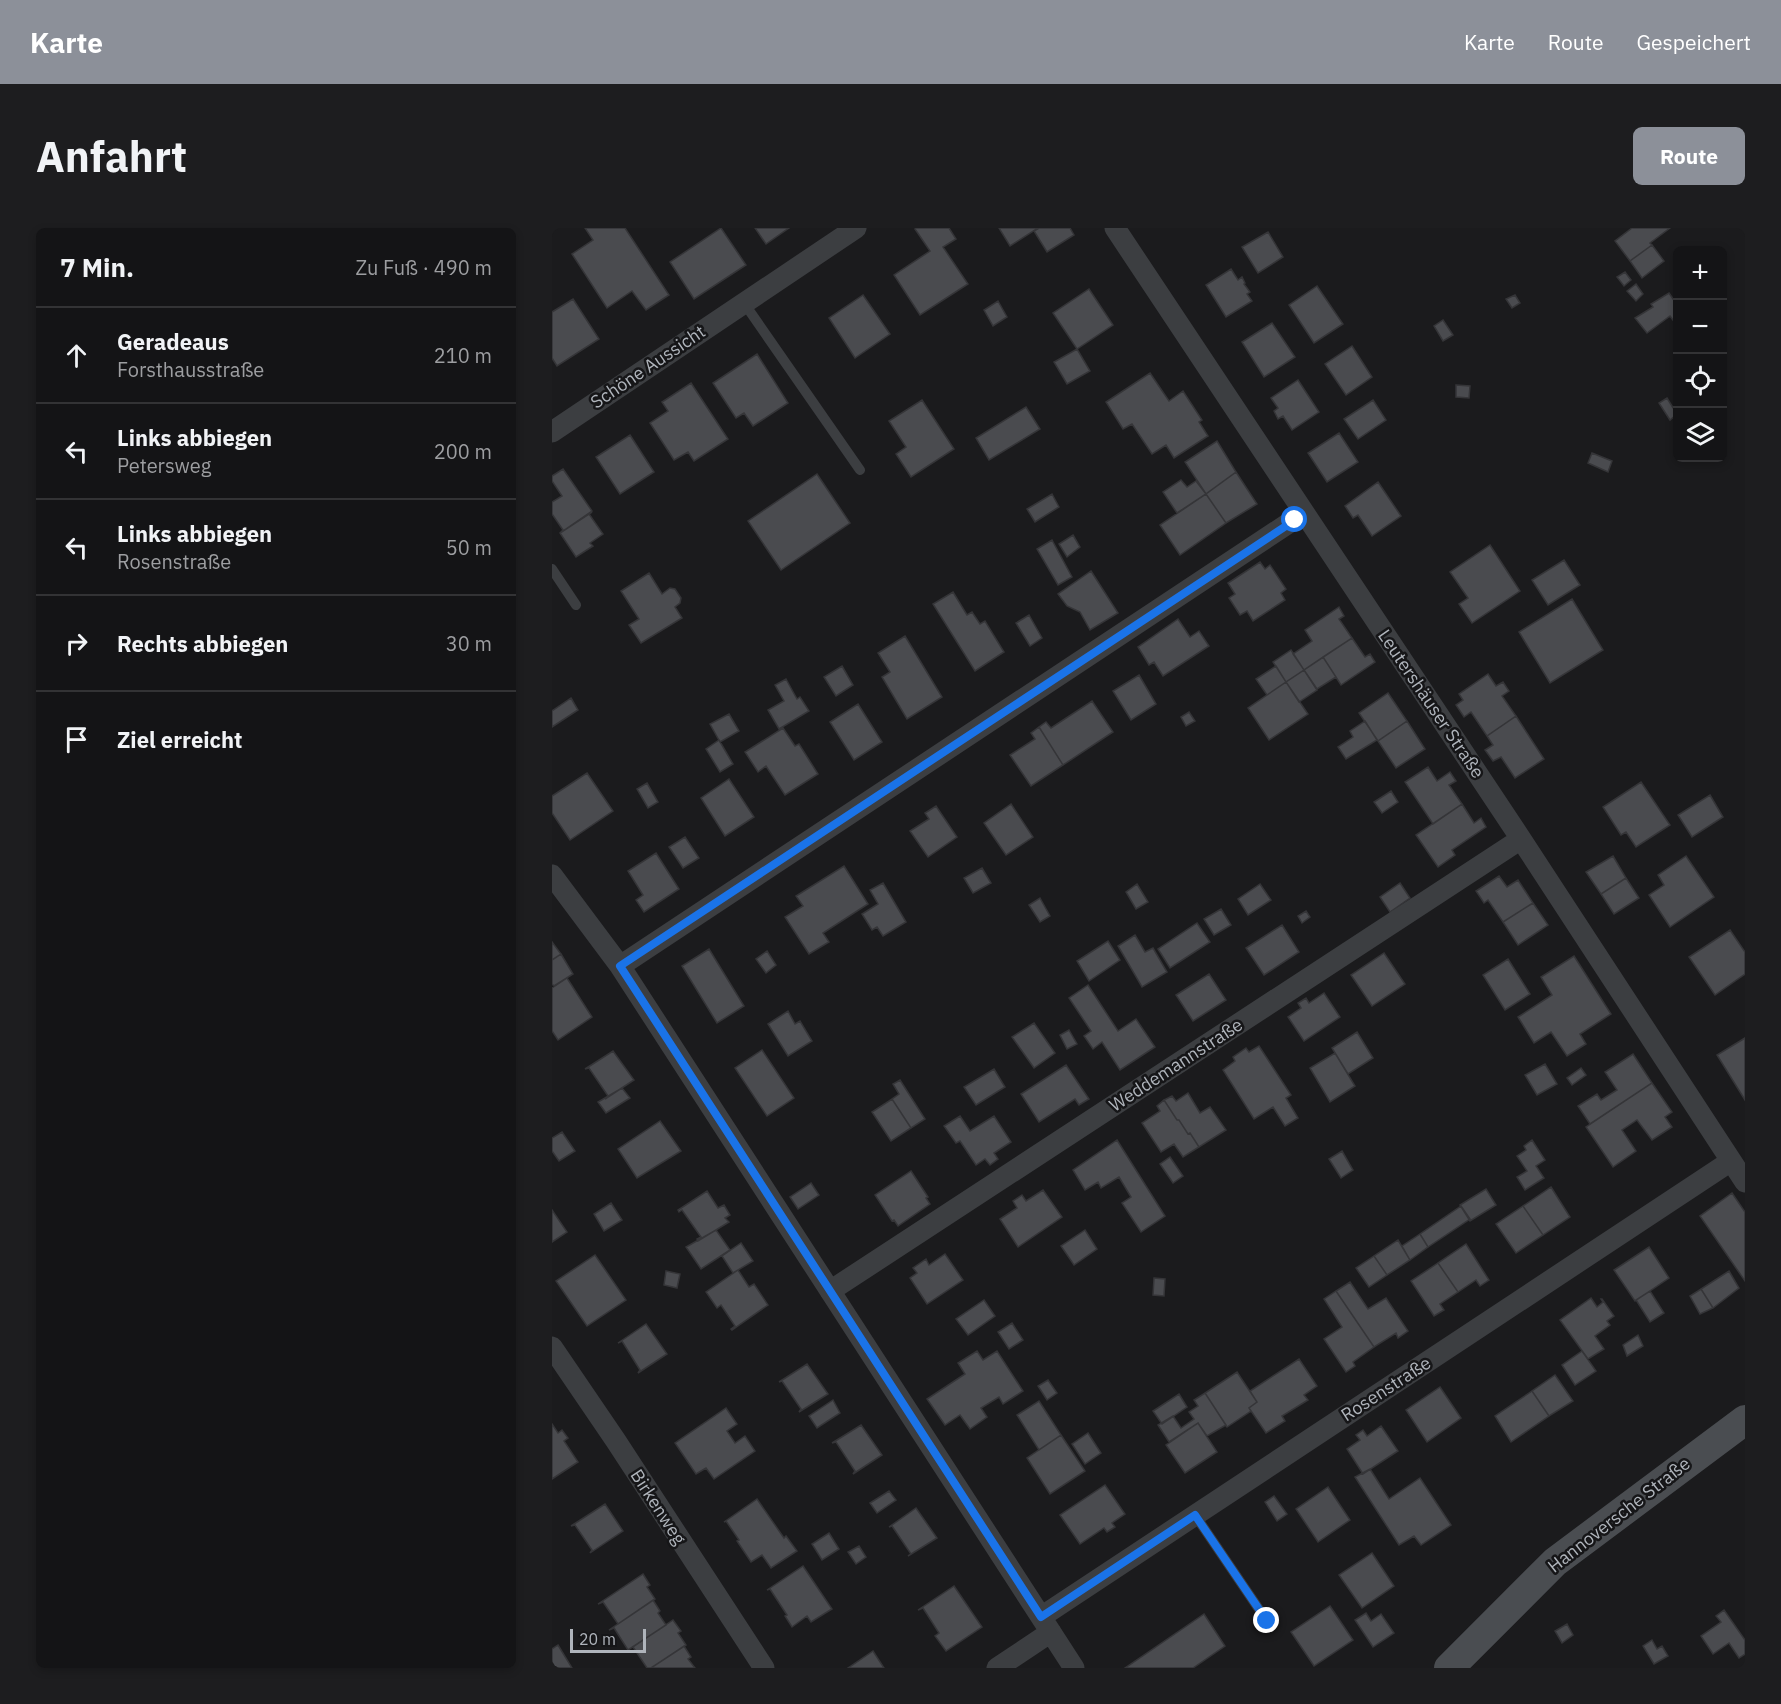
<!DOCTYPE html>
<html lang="de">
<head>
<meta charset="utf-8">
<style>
  :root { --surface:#141416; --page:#1d1d1f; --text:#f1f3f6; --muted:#9d9ea1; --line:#333335; --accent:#8c9099 }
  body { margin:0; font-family:"IBM Plex Sans",sans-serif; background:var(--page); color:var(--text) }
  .controls { position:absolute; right:18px; top:18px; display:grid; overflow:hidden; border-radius:9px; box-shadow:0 3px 9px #0003 }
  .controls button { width:54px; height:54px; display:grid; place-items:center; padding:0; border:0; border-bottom:2px solid var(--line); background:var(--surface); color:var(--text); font:30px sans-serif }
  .scale { position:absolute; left:18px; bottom:15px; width:76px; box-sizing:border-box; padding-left:6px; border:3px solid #afb4bb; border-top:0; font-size:16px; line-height:21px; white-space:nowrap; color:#afb4bb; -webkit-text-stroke:4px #161618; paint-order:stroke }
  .stop { position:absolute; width:18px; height:18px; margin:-14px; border:4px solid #1a73e8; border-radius:50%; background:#fff }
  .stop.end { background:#1a73e8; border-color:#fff; box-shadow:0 2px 6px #0008 }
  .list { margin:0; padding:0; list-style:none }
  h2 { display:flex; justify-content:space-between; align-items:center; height:78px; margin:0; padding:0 24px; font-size:26px }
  h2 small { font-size:20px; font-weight:400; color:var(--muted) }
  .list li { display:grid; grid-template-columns:39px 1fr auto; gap:18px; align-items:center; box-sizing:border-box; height:96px; padding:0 24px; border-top:2px solid var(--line) }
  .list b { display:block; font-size:22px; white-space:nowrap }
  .list p { margin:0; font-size:20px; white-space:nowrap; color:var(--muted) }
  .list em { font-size:20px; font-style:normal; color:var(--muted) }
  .icon { flex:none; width:33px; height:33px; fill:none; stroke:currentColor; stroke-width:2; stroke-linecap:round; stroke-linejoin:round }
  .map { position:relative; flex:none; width:1193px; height:1440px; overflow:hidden; border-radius:9px }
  header { display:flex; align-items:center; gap:36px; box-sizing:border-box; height:84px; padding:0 30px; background:var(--accent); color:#fff }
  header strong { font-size:28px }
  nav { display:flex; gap:33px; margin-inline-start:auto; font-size:21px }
  .intro { display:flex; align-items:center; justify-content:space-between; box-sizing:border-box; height:144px; padding:0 36px }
  h1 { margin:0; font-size:42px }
  .button { padding:15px 27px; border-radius:9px; background:var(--accent); color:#fff; font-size:21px; font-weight:700 }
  main { display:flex; gap:36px; padding:0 36px }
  aside { flex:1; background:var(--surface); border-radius:9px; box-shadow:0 3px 9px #0003 }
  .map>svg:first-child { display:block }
  .building { fill:#4a4b4f; stroke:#353538; stroke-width:1.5 }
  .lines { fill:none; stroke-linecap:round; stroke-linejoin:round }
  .lane { stroke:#3c3e41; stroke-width:10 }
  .street { stroke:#3c3e41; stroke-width:21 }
  .secondary { stroke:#4a4d51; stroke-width:30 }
  .route { stroke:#1a73e8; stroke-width:8 }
  .labels { text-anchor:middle; stroke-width:5; stroke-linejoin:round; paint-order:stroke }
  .street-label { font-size:18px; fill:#afb4bb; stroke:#161618 }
</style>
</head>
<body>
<header>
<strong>Karte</strong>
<nav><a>Karte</a><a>Route</a><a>Gespeichert</a></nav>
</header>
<div class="intro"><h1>Anfahrt</h1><a class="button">Route</a></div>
<main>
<aside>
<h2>7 Min.<small>Zu Fuß · 490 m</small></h2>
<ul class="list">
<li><svg class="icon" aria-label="ahead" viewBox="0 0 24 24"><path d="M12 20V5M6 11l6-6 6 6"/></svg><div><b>Geradeaus</b><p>Forsthausstraße</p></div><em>210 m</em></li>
<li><svg class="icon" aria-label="left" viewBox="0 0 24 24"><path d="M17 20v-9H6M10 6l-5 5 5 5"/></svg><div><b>Links abbiegen</b><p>Petersweg</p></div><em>200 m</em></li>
<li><svg class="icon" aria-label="left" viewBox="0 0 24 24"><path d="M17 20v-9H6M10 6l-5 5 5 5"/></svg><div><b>Links abbiegen</b><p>Rosenstraße</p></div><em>50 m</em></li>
<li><svg class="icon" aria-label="right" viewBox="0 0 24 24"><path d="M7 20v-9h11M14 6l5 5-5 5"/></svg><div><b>Rechts abbiegen</b></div><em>30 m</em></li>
<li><svg class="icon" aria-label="arrive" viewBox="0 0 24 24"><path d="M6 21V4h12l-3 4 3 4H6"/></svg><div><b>Ziel erreicht</b></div></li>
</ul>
</aside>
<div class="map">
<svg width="1193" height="1440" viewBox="0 0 1193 1440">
  <rect width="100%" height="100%" fill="#1b1b1d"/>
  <path class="building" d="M33,0h40l44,67 -23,15 -14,-19 -25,17 -35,-54 21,-14z
    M169,0l25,37 -52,34 -24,-37z
    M203,0h34l-23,16z
    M364,0h33l7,11 -13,8 25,37 -48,31 -26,-40 36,-24 -15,-22z
    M447,0h39l-28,18z
    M487,0h31l4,7 -27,17 -13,-21z
    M1080,0h38l-20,15 2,2 -22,16 -15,-20z
    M716,4l15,25 -25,16 -16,-26z
    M1100,17l12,16 -22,17 -12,-17z
    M679,41l7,11 4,-3 3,6 -1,1 6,8 -3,2 5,7 -26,16 -20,-32z
    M1073,44l6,8 -7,6 -7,-9z
    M1084,56l7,10 -7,7 -9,-10z
    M765,58l26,38 -29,19 -25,-38z
    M537,61l24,36 -36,24 -24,-36z
    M1117,65l9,13v21l-8,-11 -23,17 -12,-15 18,-11 -2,-3z
    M311,67l27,39 -35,24 -26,-40z
    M963,67l5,8 -8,5 -6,-9z
    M21,71l26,40 -42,27 -5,-8v-46z
    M446,73l9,16 -14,9 -9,-16z
    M891,92l10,15 -10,6 -9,-15z
    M720,95l23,34 -31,20 -22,-35z
    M800,118l20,31 -26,18 -21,-31z
    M525,121l13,22 -23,13 -13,-22z
    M205,126l31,49 -35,23 -9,-13 -8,5 -23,-35z
    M598,145l19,28 14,-10 19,29 -3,2 9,14 -34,22 -8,-13 -14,9 -20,-30 -9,5 -17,-27z
    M746,152l21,32 -27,18 -9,-14 -5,3 -4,-8 4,-3 -7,-10z
    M139,155l37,56 -34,22 -6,-9 -14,8 -24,-37 18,-12 -6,-9z
    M904,157l14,1 -1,12 -13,-1z
    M1115,170l10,16 -7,6 -11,-17z
    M370,172l32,49 -43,28 -15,-23 10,-7 -17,-26z
    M821,172l13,20 -28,19 -14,-20z
    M474,179l14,22 -51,31 -13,-22z
    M787,205l19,29 -31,20 -19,-29z
    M78,207l24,37 -34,22 -24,-37z
    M665,213l19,31 -30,22 -21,-32z
    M1040,225l20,8 -4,11 -20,-9z
    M11,241l29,42 -32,22 3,-3 -11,-16v-12l10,-6 -10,-15v-5z
    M684,244l21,32 -31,19 -20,-29z
    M265,246l33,49 -69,47 -33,-49z
    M629,252l6,7 9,-6 10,13 -29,19 -14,-21z
    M826,254l23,34 -29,20 -14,-21 -5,3 -8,-12z
    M500,266l7,13 -24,15 -8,-13z
    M654,266l20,29 -46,32 -20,-30z
    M40,284l-3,2 14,20 -13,9 3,3 -17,11 -16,-24z
    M521,307l7,12 -13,10 -8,-13z
    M500,312l20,37 -14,8 -21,-36z
    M938,317l30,46 -48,32 -13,-19 9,-6 -18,-26z
    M1012,332l16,25 -32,20 -16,-25z
    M708,334l5,7 5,-4 16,24 -5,4 4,7 -32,21 -6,-10 -7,4 -11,-17 6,-4 -7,-11z
    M539,343l27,42 -28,17 -10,-18 -13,-6 -9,-12z
    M97,345l13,21 8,-6 5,1 6,9 -1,5 -5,4 7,11 -41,25 -12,-18 10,-6 -18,-28z
    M401,364l14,23 5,-3 8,12 5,-3 19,31 -29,19 -42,-67z
    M1020,371l31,51 -53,33 -31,-51z
    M787,379l5,9 -5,3 13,19 -48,32 -11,-16 19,-13 -7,-11z
    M477,387l13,23 -12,8 -14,-23z
    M626,391l12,18 9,-6 10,15 -46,30 -9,-14 -5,3 -11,-18z
    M353,408l37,61 -35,22 -25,-42 8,-5 -12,-19z
    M800,410l13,19 5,-3 5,8 -34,23 -18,-28z
    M739,422l13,20 -18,12 -13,-20z
    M771,429l13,20 -19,12 -13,-19z
    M290,438l11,19 -17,11 -12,-19z
    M724,438l10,16 -19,13 -11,-16z
    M752,442l13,20 -18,12 -13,-20z
    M936,446l8,12 7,-4 6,9 -7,5 14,20 -29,20 -16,-24 -7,5 -8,-12 7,-5 -4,-6z
    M587,447l17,29 -25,16 -18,-29z
    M234,451l11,20 3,-2 9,14 -30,18 -11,-19 16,-9 -9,-16z
    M734,454l22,32 -39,26 -21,-32z
    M836,465l19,28 -29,20 -19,-28z
    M19,470l7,12 -26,17v-16z
    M540,473l21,31 -50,33 -24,-38 7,-5 5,6z
    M306,476l24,38 -28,18 -24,-38z
    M637,484l6,9 -9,5 -5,-9z
    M177,486l10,17 -19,11 -10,-18z
    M964,488l28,43 -29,19 -14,-21 -8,4 -8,-11 8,-5 -6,-9z
    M813,493l12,19 -31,19 -8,-12 15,-10 -3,-6z
    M855,493l18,28 -29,19 -18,-27z
    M487,499l24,38 -32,21 -21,-31 25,-16 -4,-6z
    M231,500l12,18 4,-2 19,30 -33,21 -19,-29 -8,6 -13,-20z
    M167,512l14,24 -13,8 -14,-23z
    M876,539l9,14 13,-9 6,9 -7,4 13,19 -29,20 -28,-42z
    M35,545l26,38 -43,29 -18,-27v-17z
    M177,551l25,38 -29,19 -24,-38z
    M1089,554l29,43 -34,22 -10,-15 -5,3 -18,-28z
    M95,555l11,19 -10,6 -11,-19z
    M839,563l7,11 -16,11 -8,-11z
    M1158,567l13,22 -31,20 -14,-22z
    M459,576l22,33 -27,18 -22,-32z
    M910,576l12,19 7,-5 5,9 -34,23 3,5 -17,12 -22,-32z
    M384,578l21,31 -29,20 -18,-26 19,-12 -4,-6z
    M133,609l14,21 -16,10 -14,-21z
    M104,625l23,36 -35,23 -8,-12 7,-5 -15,-24z
    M1061,628l13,22 -25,16 -15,-22z
    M1134,628l28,41 -44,30 -21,-32 15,-10 -6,-10z
    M292,638l24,38 -45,29 6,9 -20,12 -24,-37 18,-11 -7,-10z
    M430,640l9,15 -18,10 -9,-15z
    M947,648l8,11 11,-7 15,23 -30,19 -15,-22 -4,3 -8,-12z
    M1074,650l13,20 -25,16 -13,-20z
    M331,655l23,39 -23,14 -6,-9 -5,3 -10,-16 16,-10 -8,-14z
    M848,655l10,15 -20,14 -10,-15z
    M585,656l11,18 -12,7 -10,-17z
    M708,656l11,16 -23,15 -10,-16z
    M488,670l10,18 -10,6 -11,-17z
    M981,675l15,22 -30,20 -15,-23z
    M669,681l10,16 -17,10 -10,-16z
    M754,683l4,6 -8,6 -4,-7z
    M645,695l13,19 -40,26 -12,-19z
    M730,697l17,27 -35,23 -18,-27z
    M1178,702l15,22v22l-30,21 -26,-38z
    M583,707l10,17 8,-4 14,24 -25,15 -24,-41z
    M556,713l12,19 -31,21 -12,-20z
    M0,714l9,12 -9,6z
    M157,721l35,57 -27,17 -35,-57z
    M215,723l9,14 -10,8 -10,-14z
    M832,725l21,31 -33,22 -21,-31z
    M9,726l12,20 -19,12 -2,-2v-24z
    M1022,728l37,58 -31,20 6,10 -19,12 -16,-24 -17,11 -16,-26 34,-22 -11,-18z
    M956,731l22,35 -25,16 -22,-35z
    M657,746l17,26 -33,21 -17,-26z
    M15,750l25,39 -34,23 -6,-9v-43z
    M536,757l30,46 18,-12 19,28 -35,23 -18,-28 -9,7 -9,-13 7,-5 -22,-33z
    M772,765l16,24 -36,24 -16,-24 13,-9 -3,-5 8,-5 3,5z
    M236,783l7,13 5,-3 12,20 -24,15 -20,-32z
    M482,795l21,30 -21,15 -22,-31z
    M517,802l8,14 -10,5 -7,-14z
    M805,804l16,26 -25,16 -16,-26z
    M1193,810v62l-28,-45z
    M707,818l32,49 -5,3 12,20 -13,8 -12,-19 -19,12 -31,-49 12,-9 -2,-4 13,-9 3,4z
    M210,822l32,48 -27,18 -32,-48z
    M61,823l21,29 -29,19 3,-3 -19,-28 -4,1z
    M783,825l20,33 -25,16 -20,-34z
    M1081,826l19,29 -62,41 -12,-18 19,-12 4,6 16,-10 -12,-18z
    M993,836l12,20 -20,11 -12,-20z
    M514,837l23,34 -10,6 -4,-6 -36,23 -18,-28z
    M1029,840l5,7 -14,10 -5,-7z
    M442,841l11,18 -29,18 -12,-18z
    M348,852l25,39 -14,9 -19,-29 7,-5 -6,-10z
    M1100,855l20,29 -7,5 7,10 -20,13 -15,-20 -15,10 14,21 -23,16 -27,-40z
    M70,860l8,10 -24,15 -8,-11z
    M636,865l12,20 10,-6 16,23 -27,17 -9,-14 -2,1 -9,-14h-2l-13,-20 8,-4 4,5z
    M340,871l19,29 -20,13 -19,-29z
    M612,872l13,20h2l9,14 2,-1 9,14 -16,10 -9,-13 -13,8 -19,-29 18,-12 -3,-5z
    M408,888l10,15 24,-15 17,26 -17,11 4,6 -8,6 -5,-6 -9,6 -16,-24 -4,2 -12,-17z
    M108,893l21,30 -44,27 -19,-29z
    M10,904l13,19 -16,10 -7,-10v-13z
    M565,912l48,76 -24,16 -19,-29 9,-6 -12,-20 -18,11 -3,-6 -13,8 -12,-20z
    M980,912l13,20 -9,6 8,12 -19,12 -8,-13 10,-6 -10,-15 9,-6 -2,-4z
    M790,923l11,19 -12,8 -12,-19z
    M618,929l13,19 -10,7 -13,-19z
    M359,943l17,26 -2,1 4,6 -32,22 -4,-6 -2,1 -17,-26z
    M259,955l8,12 -21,14 -8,-12z
    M999,959l19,30 -27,18 -20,-29z
    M934,961l10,16 -26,16 -10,-16z
    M491,962l19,27 -44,30 -18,-28 17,-11 -4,-7 9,-6 4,6z
    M155,963l11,17 6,-3 6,10 -5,3 4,4 -31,19 -1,-2 4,-2 -19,-27 -3,2 -1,-2z
    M1180,965l13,19v69l-45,-65z
    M59,975l11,17 -18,11 -10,-17z
    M909,978l9,13 -42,28 -8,-13z
    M971,978l20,29 -27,18 -20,-29z
    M0,982l15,22 -15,10z
    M164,1002l14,20 -29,19 -15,-22z
    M533,1002l12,19 -23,16 -13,-19z
    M868,1006l8,13 -18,13 -8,-14z
    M846,1012l12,20 -23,15 -13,-19z
    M189,1015l12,18 -20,12 -11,-17z
    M914,1016l23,36 -9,6 -4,-6 -18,12 -20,-29z
    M1097,1019l20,31 -34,23 -21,-31z
    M393,1026l18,26 -36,24 -17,-26 7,-5 -4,-5 13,-9 3,6z
    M43,1027l31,45 -39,26 -31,-45z
    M822,1028l13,19 -18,12 -13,-19z
    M886,1035l20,29 -18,12 4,6 -10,6 -23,-35z
    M186,1042l11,17 5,-3 14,21 -36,25 -1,-1 4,-3 -14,-21 -4,3 -11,-16z
    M114,1043l14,3 -3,14 -13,-3z
    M1177,1043l10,17 -26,20 -12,-19z
    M602,1050l11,1 -1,17 -11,-1z
    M798,1054l18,27 18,-11 22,33 -10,7 -2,-5 -22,14 -38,-56z
    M1149,1061l12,19 -13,6 -10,-18z
    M784,1063l38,56 -21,15 2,4 -9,6 -22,-33 18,-12 -18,-28z
    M1098,1063l14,22 -14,9 -14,-22z
    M1039,1070l6,9 6,-5 -2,-3h1l12,17 -7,5 3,4 -15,11 9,13 -16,10 -28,-39z
    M432,1072l11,16 -27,19 -12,-16z
    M460,1095l11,17 -14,9 -11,-17z
    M94,1096l21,30 -29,19 2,-3 -18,-29 -4,2z
    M1086,1107l5,11 -16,10 -4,-11z
    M425,1123l6,9 14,-9 26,40 -20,13 -4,-7 -18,11 6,9 -17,12 -10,-14 -15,10 -18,-26 38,-25 -7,-11z
    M1030,1123l14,20 -21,14 -13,-20z
    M747,1131l18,27 -13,9 4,5 -26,16 3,5 -19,12 -17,-25 8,-6 -7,-11z
    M255,1136l21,30 -29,18 2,-3 -19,-28 -3,1z
    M685,1144l20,30 -8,6 2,3 -24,16 -22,-34z
    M1003,1147l18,26 -24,15 -17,-25z
    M496,1152l9,13 -10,7 -9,-14z
    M888,1159l21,31 -34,24 -21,-32z
    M980,1163l17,25 -38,26 -16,-26z
    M653,1165l21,32 -19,11 -9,-13 -29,19 -11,-17 15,-9 8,12 13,-9 -5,-7 9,-6 -4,-6z
    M627,1166l8,13 -25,17 -9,-13z
    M281,1172l7,13 -23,15 -8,-12z
    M487,1173l22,34 -22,15 -22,-35z
    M174,1180l11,16 -10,7 8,12 10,-7 10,15 -41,28 -8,-11 -10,6 -21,-31z
    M646,1195l19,29 -32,21 -19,-28z
    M0,1196l6,9 4,-3 6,8 -4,3 14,21 -26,17z
    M309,1197l21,30 -29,19 2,-3 -19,-29 -4,1z
    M829,1198l17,25 -35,23 -16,-25 13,-9 -4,-5 7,-5 4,6z
    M536,1205l13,20 -16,11 -13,-20z
    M509,1207l24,36 -35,23 -23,-36z
    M818,1241l19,30 31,-21 31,47 -30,20 -7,-9 -15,9 -44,-68z
    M553,1257l20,29 -13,9 3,4 -8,5 -3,-4 -24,16 -20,-29z
    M776,1259l22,33 -32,22 -22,-33z
    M337,1263l7,9 -19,13 -7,-10z
    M722,1268l13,18 -10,7 -12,-19z
    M205,1271l27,39 2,-2 11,15 -26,17 -9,-13 -11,7 -14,-21 2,-1 -13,-19 -2,1z
    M53,1276l18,27 -33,22 2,-3 -17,-25 -4,1z
    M364,1280l21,30 -29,18 3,-2 -19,-28 -3,1z
    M277,1305l10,16 -17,11 -10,-16z
    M307,1318l7,11 -10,7 -8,-12z
    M820,1325l22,33 -32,22 -23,-33z
    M251,1338l29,43 -21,13 -4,-6 -15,11 -7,-11 2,-1 -17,-26 -3,1z
    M91,1346l7,11 -3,2 8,12 -37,25 -15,-22 -5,2z
    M402,1358l28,41 -36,24 -11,-15 4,-3 -16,-25 -5,2z
    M101,1372l7,11 -2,2 8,12 -38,25 -14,-22 -5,2z
    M778,1378l23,34 -39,26 -23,-34z
    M1172,1382l21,30v14l-6,4 -10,-15 -16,11 -12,-18 20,-14 -5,-6z
    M814,1385l5,8 10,-7 13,19 -21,14 -18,-27z
    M652,1386l21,32 -32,22h-68z
    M121,1392l8,11 -3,2 8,12 -35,23h-4l-14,-21z
    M1015,1396l6,11 -11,8 -7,-12z
    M1100,1412l5,9 5,-3 6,10 -14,8 -11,-18z
    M6,1417l14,23h-20v-19z
    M132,1418l7,11 -3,2 7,9h-44z
    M321,1423l11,17h-36z"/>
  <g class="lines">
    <path class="lane" d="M192,75l116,167
      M0,341l24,36
      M643,1287l72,106"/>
    <path class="street" d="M563,0l406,611 224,343
      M0,204l304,-204
      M0,647l68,91 454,702
      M68,738l684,-453
      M278,1063l691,-452
      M0,1119l64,94 148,227
      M489,1389l690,-456
      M445,1440l54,-36"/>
    <path class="secondary" d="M897,1440l106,-106 190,-142"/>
  </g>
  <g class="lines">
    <path class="route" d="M715,1393l-72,-106 -154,102 -421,-651 675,-446"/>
  </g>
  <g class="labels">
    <g class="street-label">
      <text transform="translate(96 139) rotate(-34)" y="6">Schöne Aussicht</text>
      <text transform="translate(879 476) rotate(56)" y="6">Leutershäuser Straße</text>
      <text transform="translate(624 837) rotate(-33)" y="6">Weddemannstraße</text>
      <text transform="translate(834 1161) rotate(-33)" y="6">Rosenstraße</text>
      <text transform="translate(106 1279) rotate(57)" y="6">Birkenweg</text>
      <text transform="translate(1067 1287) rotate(-38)" y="6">Hannoversche Straße</text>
    </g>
  </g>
</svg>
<div class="controls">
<button>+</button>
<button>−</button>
<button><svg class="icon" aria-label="locate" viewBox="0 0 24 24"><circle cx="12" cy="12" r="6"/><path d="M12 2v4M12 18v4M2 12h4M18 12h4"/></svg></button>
<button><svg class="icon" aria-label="layers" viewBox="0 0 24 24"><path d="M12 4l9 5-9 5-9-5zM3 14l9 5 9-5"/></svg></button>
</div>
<div class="scale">20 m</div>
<div class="stop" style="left:743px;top:292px"></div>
<div class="stop end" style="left:715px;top:1393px"></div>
</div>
</main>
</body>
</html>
